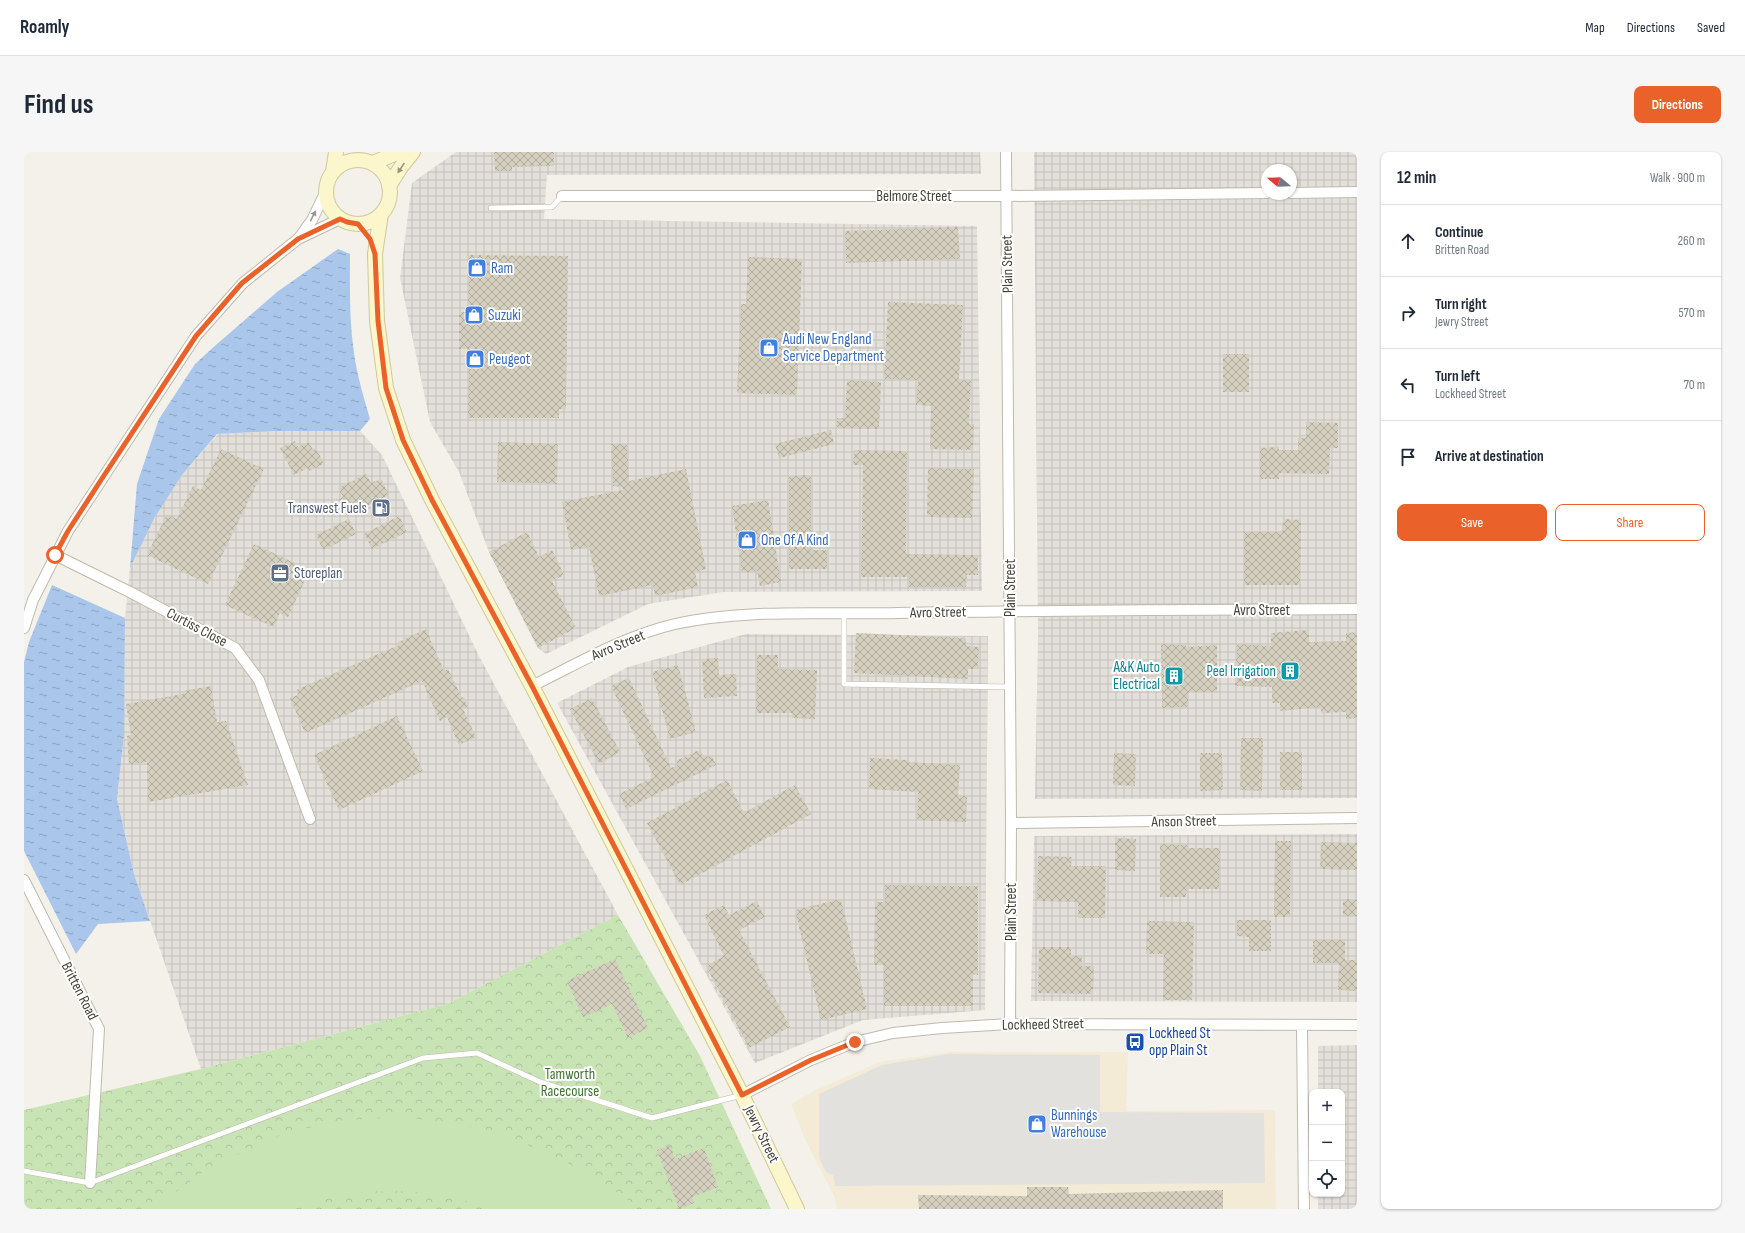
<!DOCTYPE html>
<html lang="en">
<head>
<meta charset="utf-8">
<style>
  :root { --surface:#fff; --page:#f6f6f7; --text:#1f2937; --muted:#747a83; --line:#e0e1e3; --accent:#ea6229 }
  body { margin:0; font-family:"Sofia Sans Condensed",sans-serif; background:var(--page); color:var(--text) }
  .controls { position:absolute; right:12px; bottom:12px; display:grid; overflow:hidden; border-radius:8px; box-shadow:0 1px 3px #0004 }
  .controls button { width:36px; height:36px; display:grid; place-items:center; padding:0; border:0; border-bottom:1px solid var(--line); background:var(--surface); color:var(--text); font:20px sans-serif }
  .compass { position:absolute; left:1237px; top:12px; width:36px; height:36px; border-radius:50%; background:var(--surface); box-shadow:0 1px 3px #0004; rotate:289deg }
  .stop { position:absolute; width:12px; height:12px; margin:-9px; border:3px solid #ea6229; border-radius:50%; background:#fff }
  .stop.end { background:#ea6229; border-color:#fff; box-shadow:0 1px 4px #0008 }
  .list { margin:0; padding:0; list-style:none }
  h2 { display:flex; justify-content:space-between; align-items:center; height:52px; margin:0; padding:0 16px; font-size:17px }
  h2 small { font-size:13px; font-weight:400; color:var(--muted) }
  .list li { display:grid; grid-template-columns:26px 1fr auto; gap:12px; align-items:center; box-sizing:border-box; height:72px; padding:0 16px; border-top:1px solid var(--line) }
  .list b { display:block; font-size:15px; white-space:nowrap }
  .list p { margin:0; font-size:13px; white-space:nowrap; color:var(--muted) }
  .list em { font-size:13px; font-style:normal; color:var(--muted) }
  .actions { display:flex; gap:8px; padding:12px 16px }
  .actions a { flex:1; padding:9px 0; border:1px solid var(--accent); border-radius:8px; text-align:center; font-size:14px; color:var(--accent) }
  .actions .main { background:var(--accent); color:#fff }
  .icon { flex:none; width:22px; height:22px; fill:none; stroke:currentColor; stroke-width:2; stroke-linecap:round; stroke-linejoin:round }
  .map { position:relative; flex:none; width:1333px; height:1057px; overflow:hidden; border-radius:8px }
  header { display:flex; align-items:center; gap:24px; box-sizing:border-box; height:56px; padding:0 20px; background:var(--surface); border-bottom:1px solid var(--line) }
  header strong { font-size:19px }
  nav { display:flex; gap:22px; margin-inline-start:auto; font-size:14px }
  .intro { display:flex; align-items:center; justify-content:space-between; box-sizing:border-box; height:96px; padding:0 24px }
  h1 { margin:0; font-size:28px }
  .button { padding:10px 18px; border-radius:8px; background:var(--accent); color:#fff; font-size:14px; font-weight:700 }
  main { display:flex; gap:24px; padding:0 24px }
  aside { flex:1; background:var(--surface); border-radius:8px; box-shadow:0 1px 3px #0004 }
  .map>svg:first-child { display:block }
  .commercial { fill:#f3ebd6 }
  .industrial { fill:url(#industrial-grid); fill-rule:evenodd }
  .park { fill:url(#park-crowns) }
  .garden { fill:#c8e4b5 }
  .parking { fill:#e2e1dd }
  .water { fill:url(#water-ripples) }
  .building { fill:url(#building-cross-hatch) }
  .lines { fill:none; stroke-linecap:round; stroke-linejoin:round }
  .lane-casing { stroke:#bebaac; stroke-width:6 }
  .street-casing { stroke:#bebaac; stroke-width:12 }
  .secondary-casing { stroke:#cfc99b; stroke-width:16 }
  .lane { stroke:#fff; stroke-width:5 }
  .street { stroke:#fff; stroke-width:10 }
  .secondary { stroke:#fbf6cb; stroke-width:14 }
  .oneway { fill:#97947a }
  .oneway2 { fill:#999892 }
  .route { stroke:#ea6229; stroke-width:5 }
  .labels { text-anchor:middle; stroke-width:4; stroke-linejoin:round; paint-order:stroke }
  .street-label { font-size:15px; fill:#464338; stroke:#fff }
  .shop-label { font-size:15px; fill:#366cbe; stroke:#fff; text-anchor:start }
  .service-label { font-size:15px; fill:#4e5e75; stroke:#fff; text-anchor:end }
  .culture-label { font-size:15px; fill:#0d838f; stroke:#fff; text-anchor:end }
  .transit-label { font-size:15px; fill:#164399; stroke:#fff; text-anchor:start }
  .park-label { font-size:15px; fill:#3f742f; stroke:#fff }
</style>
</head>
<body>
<header>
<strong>Roamly</strong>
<nav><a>Map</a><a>Directions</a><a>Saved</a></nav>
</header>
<div class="intro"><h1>Find us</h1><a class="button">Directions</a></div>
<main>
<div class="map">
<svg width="1333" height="1057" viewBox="0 0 1333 1057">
  <defs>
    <pattern id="industrial-grid" width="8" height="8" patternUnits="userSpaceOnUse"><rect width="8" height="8" fill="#e3e0da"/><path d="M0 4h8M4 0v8" fill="none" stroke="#c4c1bc"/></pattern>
    <pattern id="park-crowns" width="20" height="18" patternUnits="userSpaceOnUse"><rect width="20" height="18" fill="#c8e4b5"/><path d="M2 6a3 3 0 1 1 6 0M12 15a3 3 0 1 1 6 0" fill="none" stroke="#adc59c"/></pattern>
    <pattern id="water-ripples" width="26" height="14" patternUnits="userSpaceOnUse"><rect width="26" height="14" fill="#aac7eb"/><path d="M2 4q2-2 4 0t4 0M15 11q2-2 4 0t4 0" fill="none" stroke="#8ca3bf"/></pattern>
    <pattern id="building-cross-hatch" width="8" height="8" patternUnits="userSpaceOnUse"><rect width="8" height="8" fill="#d4cfbf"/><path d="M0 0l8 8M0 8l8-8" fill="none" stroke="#aeaa9c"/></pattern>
  </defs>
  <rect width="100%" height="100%" fill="#f3f1e9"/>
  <path class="commercial" d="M927,900h177l-2,59 149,-1 1,99h-439l-2,-11 -31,-61 -13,-33 25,-14 64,-28z"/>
  <path class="industrial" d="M432,0h524l1,22 -434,1 -3,44 433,7 5,365 -259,1 -75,12 -102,50 -8,-6 -49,-96 -30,-80 -29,-50 -30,-144 12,-95z
    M1010,0h323v646l-322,1 3,-163zM1243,18h24v24h-24z
    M253,279h83l22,24 97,201 139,259 -171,89 -246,65 -67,-195 -17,-75 7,-64 1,-117 5,-50 28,-57 24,-36 36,-41z
    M722,482l242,2 -3,374 -122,10 -108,43 -198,-360 71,-36z
    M1333,682v168l-326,-1 3,-165z
    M1333,893v164h-39v-15h24v-102h-24v-46z"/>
  <path class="park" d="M594,763l82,141 71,153h-747v-99l177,-41 246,-65z"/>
  <path class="garden" d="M381,965l85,13 69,28 66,39 12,12h-148c-55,-23 -139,-25 -194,0h-142l56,-42 76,-34 59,-13z"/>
  <path class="parking" d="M924,902l152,1v57l164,1 1,70 -430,3 -2,-11 -7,-3 -7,-14v-64l63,-29z"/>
  <path class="water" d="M314,97l12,5c0,33 -1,66 4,99 3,22 10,45 16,66l-10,12h-83l-60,3 -35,41 -27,42 -25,51 7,-84 22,-65 36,-55 22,-20 60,-52z
    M28,433l73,33 -1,117 -7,64 17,75 16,47 -52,3 -22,30 -52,-103v-189l5,-20z"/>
  <path class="building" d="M470,0h60v14l-42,1v4h-17z
    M934,75l2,32 -114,4 -1,-32z
    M445,103l99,1 -2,153h-7v9h-91l1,-69h-10v-37h9z
    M724,105l54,2 -5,136 -60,-2 4,-89h5z
    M864,150l75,3 -4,75 12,1 -2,43h5l-1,26 -43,-1 1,-43 -15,-1 2,-25 -34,-1z
    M1199,202h26v38h-26z
    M823,228l34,2 -2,47 -42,-1v-10h8z
    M1282,270l32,1v25h-8l-1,26 -50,-1v6h-19v-31l19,-1v3h19v-12h8z
    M807,278l3,14 -55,14 -4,-14z
    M271,289l3,6 11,-5 4,8 3,-2 8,16 -15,7 -1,-3 -14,7 -14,-27z
    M474,290l60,2 -1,40 -60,-2z
    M587,292h16l2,37 57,-12 20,100 -11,3 3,15 -43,9 -2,-11 -54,11 -10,-49 -18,3 -9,-48 61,-12 -1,-3 -9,-1z
    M197,297l43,20 -56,115 -61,-29 20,-41 10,5 16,-33 8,4z
    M830,298l53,1 -1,103 72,1v20h-11l-1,12h-57v-10h-48l2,-112h-10z
    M904,316l46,1 -2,49 -45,-1z
    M342,322l5,9 10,-4 8,16 -42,21 -8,-17 4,-2 -5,-9z
    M787,323v75h16v19h-38v-93z
    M744,348l13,82 -21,4 -3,-15 -15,2 -10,-67z
    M375,364l8,16 -35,17 -8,-15z
    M325,367l7,15 -33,16 -7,-15z
    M1259,367l18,1 -1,65h-56v-53h38z
    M503,380l12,25 13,-7 12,25 -12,6 24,47 -38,20 -49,-96z
    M230,392l45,21 -3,7 11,4 -19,41 -8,-4 -7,14 -48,-22z
    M402,477l18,42 4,-2 14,29 2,-1 4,10 -5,2 13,28 -17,8 -12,-28 -7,4 -18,-40 -117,52 -15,-35 8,-3 -2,-5 103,-45 -1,-3z
    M1285,478v12l37,-1v-8l11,-1v86l-11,1v-7l-25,1v-6l-41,4v-8h-8v-16l-37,-1 2,-42 34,2v-13z
    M832,481l110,5v8l13,1 -1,22h-10v10l-114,-6z
    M1137,492l25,1v2l31,-2v47h-29v15l-26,1z
    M733,503h21v14l39,1 -2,49 -23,-1v-5h-36z
    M694,506l1,17 17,-1 1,22 -33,2 -2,-39z
    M654,513l18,67 -26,7 -18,-67z
    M605,526l42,90 7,-3 -2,-4 21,-10h4l2,6 9,-1 4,9 -90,44 -7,-15 35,-17 -43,-91z
    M187,534l6,36 9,-1 22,64 -100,17 -1,-40 -18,3 -2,-29 4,-1 -5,-31 57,-10v-3z
    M568,546l28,54 -21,12 -29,-55z
    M373,564l26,55 -84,39 -25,-55z
    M1217,586h22l-1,53 -22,-1z
    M1256,600h22v38h-22z
    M1090,601l22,1 -1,32 -22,-1z
    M1176,601h22l1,37 -23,1z
    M846,606l37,2v2l53,3 -2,31h9l-1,26 -49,-2 1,-28 -49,-3z
    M703,628l17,33 51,-28 16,29 -131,71 -33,-62z
    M1091,686l21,1 -1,32 -20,-1z
    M1251,689h16l-1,76h-16z
    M1297,690l36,1v27l-37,-1z
    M1136,692l28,1v3h32l-1,41h-32l-1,8h-26z
    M1014,704l34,1 -1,9h35l-1,52h-27v-16l-41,-1z
    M861,733l93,1v89l-5,-1v32h-89v-41h-10l1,-63h10z
    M817,747l26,110 -46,11 -26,-110z
    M1319,747l14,1v16h-14z
    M733,749l8,16 -26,13 51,97 -41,21 -43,-82 18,-10 -20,-41 20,-10 5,10z
    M1213,768h34v31h-22v-14l-12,-1z
    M1123,769l47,1 -2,78h-29l1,-46h-18z
    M1289,788h32v20h12v31l-19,-1 1,-27h-26z
    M1015,795h32v9h11v10h12l-1,28 -55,-1z
    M591,807l33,69 -20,10 -16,-34 -29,13 -16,-36z
    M646,993l5,14 29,-11 14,39 -26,10 2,6 -15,6 -22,-59z
    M1003,1035h41l1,7 154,-4v19h-304l-1,-14 109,1z"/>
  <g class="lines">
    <g class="lane-casing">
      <path id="lane" d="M467,56l61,-1 10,-11
        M820,462v70l166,3
        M0,1019l66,12 333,-125 54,-5 63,29 112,36 90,-23"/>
    </g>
    <g class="street-casing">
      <path id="street" d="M982,0l5,671 -1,201
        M1267,41l66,-1
        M538,44h444l261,-3
        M275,86l13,-18 14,-29
        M31,403l75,37 105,56 24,32 51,139
        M0,476l9,-28 35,-69 128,-195 47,-53 55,-44 42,-20
        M508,534c47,-23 92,-50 143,-62 73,-16 149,-9 223,-11 153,-3 306,-3 459,-4
        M987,671l346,-5
        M0,728l75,149 -9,154
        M1278,874l2,183
        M718,943l69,-35 44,-18 38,-9 49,-5 68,-4 347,1"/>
    </g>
    <g class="secondary-casing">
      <path id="secondary" d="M302 40a32 32 0 1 1 64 0a32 32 0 1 1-64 0Z
        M349,11l26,-11
        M309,20l3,-20
        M365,34l12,-19 12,-15
        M357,62l-6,40 2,67 9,67 17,52 29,60 100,186 210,409 55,114"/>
    </g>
    <use href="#lane" class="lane"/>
    <use href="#street" class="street"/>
    <use href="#secondary" class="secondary"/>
  </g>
  <defs><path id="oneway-solid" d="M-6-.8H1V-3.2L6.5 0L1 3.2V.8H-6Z"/></defs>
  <use class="oneway" href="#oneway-solid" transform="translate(377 16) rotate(124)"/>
  <use class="oneway2" href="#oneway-solid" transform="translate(289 64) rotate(-63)"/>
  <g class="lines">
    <path class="route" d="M31,403l13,-24 35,-54 93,-141 46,-53 56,-44 42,-20 7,3 11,2 12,15 5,15 3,67 8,67 17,52 29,60 100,186 210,409 69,-35 44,-18"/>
  </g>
  <defs>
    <g id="shop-square" transform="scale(1)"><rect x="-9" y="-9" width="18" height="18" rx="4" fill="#3f7fe0" stroke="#fff"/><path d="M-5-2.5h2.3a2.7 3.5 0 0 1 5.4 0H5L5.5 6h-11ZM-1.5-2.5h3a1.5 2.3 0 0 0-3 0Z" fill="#fff"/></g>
    <g id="fuel-square" transform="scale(1)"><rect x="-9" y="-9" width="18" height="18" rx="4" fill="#5c6f8a" stroke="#fff"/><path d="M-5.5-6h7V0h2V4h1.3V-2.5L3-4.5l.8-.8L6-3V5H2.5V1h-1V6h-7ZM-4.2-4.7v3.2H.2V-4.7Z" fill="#fff"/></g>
    <g id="office-square" transform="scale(1)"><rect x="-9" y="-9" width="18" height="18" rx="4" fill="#5c6f8a" stroke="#fff"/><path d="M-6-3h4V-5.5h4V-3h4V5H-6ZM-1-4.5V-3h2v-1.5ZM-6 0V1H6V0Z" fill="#fff"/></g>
    <g id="building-square" transform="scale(1)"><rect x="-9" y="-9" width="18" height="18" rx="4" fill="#0f9aa8" stroke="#fff"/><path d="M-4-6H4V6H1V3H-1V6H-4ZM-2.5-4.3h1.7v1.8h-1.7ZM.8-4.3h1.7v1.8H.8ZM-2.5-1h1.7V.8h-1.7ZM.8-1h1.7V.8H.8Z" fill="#fff"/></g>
    <g id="bus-square" transform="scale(1)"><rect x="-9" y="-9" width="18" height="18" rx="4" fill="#1a4fb4" stroke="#fff"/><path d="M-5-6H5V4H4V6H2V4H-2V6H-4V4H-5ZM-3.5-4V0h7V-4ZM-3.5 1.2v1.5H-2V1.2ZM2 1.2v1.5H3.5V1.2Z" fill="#fff"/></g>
  </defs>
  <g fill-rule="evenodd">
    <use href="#shop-square" x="453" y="116"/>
    <use href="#shop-square" x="450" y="163"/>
    <use href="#shop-square" x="745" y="196"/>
    <use href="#shop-square" x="451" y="207"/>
    <use href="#fuel-square" x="357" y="356"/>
    <use href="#shop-square" x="723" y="388"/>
    <use href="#office-square" x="256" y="421"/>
    <use href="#building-square" x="1266" y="519"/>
    <use href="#building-square" x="1150" y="524"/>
    <use href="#bus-square" x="1111" y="890"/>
    <use href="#shop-square" x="1013" y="972"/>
  </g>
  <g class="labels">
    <g class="street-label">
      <text x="890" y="49">Belmore Street</text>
      <text transform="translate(983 112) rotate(-91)" y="5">Plain Street</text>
      <text transform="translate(986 436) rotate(-90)" y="5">Plain Street</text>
      <text x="1238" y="463">Avro Street</text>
      <text transform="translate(914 460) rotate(-1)" y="5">Avro Street</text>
      <text transform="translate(173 475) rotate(28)" y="5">Curtiss Close</text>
      <text transform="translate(594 493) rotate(-23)" y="5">Avro Street</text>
      <text transform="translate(1160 669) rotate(-1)" y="5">Anson Street</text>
      <text transform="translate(987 760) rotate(-90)" y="5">Plain Street</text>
      <text transform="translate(56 839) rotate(63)" y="5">Britten Road</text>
      <text transform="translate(1019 872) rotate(-1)" y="5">Lockheed Street</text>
      <text transform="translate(738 982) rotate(64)" y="5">Jewry Street</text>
    </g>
    <g class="shop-label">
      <text x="467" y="121">Ram</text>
      <text x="464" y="168">Suzuki</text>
      <text x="759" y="192">Audi New England<tspan x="759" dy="17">Service Department</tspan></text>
      <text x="465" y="212">Peugeot</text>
      <text x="737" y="393">One Of A Kind</text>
      <text x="1027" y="968">Bunnings<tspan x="1027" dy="17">Warehouse</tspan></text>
    </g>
    <g class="service-label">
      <text x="343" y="361">Transwest Fuels</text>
      <text x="270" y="426" text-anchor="start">Storeplan</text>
    </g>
    <g class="culture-label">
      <text x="1136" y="520">A&amp;K Auto<tspan x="1136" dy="17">Electrical</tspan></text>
      <text x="1252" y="524">Peel Irrigation</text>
    </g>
    <g class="transit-label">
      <text x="1125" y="886">Lockheed St<tspan x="1125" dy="17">opp Plain St</tspan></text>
    </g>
    <g class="park-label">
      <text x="546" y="927">Tamworth<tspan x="546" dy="17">Racecourse</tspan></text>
    </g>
  </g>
</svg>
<div class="controls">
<button>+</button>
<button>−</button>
<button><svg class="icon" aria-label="locate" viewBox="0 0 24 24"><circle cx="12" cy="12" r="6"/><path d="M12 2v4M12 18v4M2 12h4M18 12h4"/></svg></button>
</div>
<svg class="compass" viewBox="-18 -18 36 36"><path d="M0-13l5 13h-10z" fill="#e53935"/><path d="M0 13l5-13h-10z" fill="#747a83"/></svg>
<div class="stop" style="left:31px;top:403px"></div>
<div class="stop end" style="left:831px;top:890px"></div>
</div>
<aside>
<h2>12 min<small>Walk · 900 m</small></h2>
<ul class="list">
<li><svg class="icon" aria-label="ahead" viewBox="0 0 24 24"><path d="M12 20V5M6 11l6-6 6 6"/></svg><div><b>Continue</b><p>Britten Road</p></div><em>260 m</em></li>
<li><svg class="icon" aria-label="right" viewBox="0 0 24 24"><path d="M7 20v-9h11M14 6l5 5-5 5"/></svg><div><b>Turn right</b><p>Jewry Street</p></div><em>570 m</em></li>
<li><svg class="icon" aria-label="left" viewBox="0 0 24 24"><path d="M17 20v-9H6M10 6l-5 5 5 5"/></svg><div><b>Turn left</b><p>Lockheed Street</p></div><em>70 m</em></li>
<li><svg class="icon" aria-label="arrive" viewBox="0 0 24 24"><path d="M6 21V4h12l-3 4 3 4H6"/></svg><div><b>Arrive at destination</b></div></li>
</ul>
<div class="actions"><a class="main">Save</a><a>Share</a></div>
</aside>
</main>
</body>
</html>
